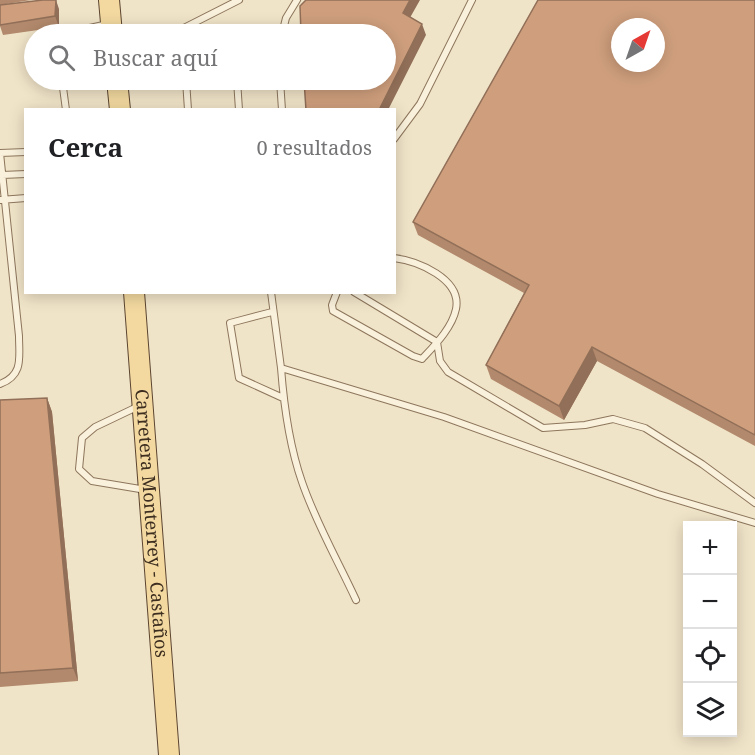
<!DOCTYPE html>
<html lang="es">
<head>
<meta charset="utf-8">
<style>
  :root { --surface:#fff; --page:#f6f6f6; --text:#202124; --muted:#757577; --line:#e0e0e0 }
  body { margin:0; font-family:"Noto Serif",serif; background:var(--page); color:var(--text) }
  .controls { position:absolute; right:18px; bottom:18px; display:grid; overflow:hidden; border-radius:0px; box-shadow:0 3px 15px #0003 }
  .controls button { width:54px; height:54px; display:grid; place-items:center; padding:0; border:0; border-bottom:2px solid var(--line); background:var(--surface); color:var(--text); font:30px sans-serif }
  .compass { position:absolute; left:611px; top:18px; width:54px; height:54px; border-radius:50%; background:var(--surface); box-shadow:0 3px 15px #0003; rotate:40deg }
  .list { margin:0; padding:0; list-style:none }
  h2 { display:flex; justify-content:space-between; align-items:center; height:78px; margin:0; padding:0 24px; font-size:26px }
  h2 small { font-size:20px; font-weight:400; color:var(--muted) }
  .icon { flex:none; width:33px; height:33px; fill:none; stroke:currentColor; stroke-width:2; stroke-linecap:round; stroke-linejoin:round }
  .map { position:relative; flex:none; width:755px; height:755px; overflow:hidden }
  .search { position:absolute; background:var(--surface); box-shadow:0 3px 15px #0003; left:24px; top:24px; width:372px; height:66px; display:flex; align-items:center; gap:15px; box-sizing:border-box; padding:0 21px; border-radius:33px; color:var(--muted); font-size:22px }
  .panel { position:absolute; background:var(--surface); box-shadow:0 3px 15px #0003; left:24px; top:108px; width:372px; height:186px; border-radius:0px }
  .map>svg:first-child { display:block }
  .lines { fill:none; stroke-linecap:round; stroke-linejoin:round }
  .lane-casing { stroke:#8d765c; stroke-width:8 }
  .primary-casing { stroke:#5b4430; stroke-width:22 }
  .lane { stroke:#faf1dc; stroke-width:6 }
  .primary { stroke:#f3d9a0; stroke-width:20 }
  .wall { fill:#b2896c }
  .shaded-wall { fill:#916f58 }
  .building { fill:#cf9f7d; stroke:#916f58; stroke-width:1.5; fill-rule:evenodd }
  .labels { text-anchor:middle; stroke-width:6; stroke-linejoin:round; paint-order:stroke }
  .street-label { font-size:18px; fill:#3d2e20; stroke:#f7eed8 }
</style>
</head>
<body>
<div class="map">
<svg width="755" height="755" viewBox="0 0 755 755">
  <rect width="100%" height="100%" fill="#f0e4c8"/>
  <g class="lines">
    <g class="lane-casing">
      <path id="lane" d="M62,34l46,-10
        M172,34l67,-34
        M282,34l4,-16 11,-18
        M62,80l4,30
        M186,80l2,30
        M237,80l2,30
        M280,80l2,30
        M394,139l26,-35 52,-104
        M0,153l26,-1
        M2,175l24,-1
        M0,200l26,-2
        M271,292l10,76 163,49 214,77 97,29
        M337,292l-5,13 1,6 80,45 9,3c13,-14 30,-31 34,-50 6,-30 -38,-48 -62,-51
        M354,292l83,50 3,19 8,11 95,56 42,-3 28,-6 32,9 57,36 53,39
        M272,312l-42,11 9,55 44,20
        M281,368c3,39 8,77 21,114 14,41 36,79 54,118
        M0,384c24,-9 19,-27 19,-48l-19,-183
        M139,406l-44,21 -13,11 -3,31 13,12 54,9"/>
    </g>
    <g class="primary-casing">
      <g id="primary">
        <path d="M109,0l3,34"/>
        <path d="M117,80l3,30"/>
        <path id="s1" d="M134,292l35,463"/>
      </g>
    </g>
    <use href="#lane" class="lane"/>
    <use href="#primary" class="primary"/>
  </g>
  <path class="wall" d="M0,0h31l-31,5z
    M755,0v446l-158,-85 -33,59 -73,-41 -5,-14 38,-72 -106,-58 -5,-13z
    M0,5l59,4v18l-56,8 -3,-9z
    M47,398l5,14 26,269 -78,6v-287z"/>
  <path class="shaded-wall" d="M56,0l3,9v18l-4,-11z
    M410,0h10l-13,23 -4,-10z
    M422,24l4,11 -38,75h-9z
    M592,347l5,14 -33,59 -5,-14z
    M47,398l5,14 26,269 -5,-13z"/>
  <path class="building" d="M43,0h13l-1,16 -55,9v-20z
    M306,0h104l-7,13 19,11 -43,86h-73l-2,-30h82v-46h-85l-1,-28z
    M538,0h217v435l-163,-88 -33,59 -73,-41 43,-80 -116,-63zM620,27h36v36h-36z
    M47,398l26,270 -73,5v-273z"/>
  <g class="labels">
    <g class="street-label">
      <text dy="6" stroke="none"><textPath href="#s1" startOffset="232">Carretera Monterrey - Castaños</textPath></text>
    </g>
  </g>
</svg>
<div class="controls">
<button>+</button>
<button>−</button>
<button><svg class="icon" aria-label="locate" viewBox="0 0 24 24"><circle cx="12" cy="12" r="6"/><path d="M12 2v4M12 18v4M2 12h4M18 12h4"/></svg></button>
<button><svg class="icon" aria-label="layers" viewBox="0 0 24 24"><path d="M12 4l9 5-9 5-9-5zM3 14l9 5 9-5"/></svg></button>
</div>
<svg class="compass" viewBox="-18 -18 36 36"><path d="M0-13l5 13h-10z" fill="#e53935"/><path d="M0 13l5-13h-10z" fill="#757577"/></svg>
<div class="search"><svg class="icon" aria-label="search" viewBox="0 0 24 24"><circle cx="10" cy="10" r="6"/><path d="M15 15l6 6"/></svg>Buscar aquí</div>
<section class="panel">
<h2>Cerca<small>0 resultados</small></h2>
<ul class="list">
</ul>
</section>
</div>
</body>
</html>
